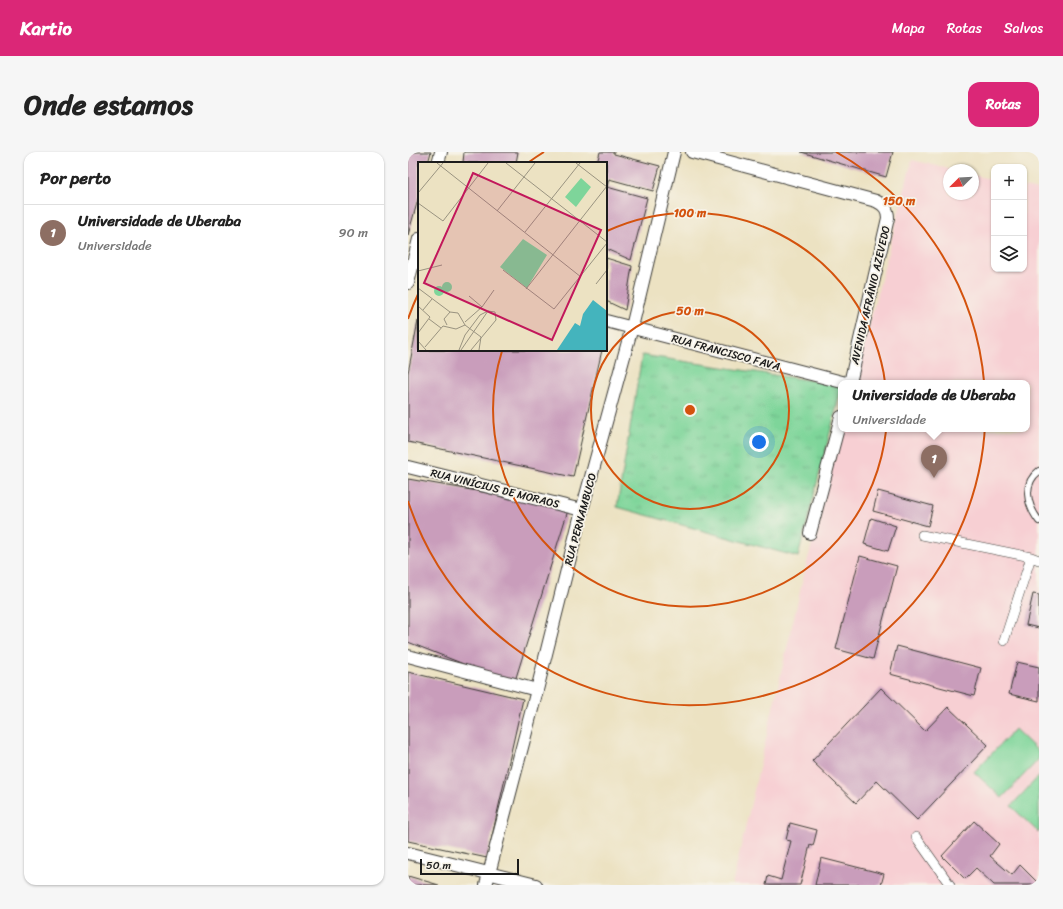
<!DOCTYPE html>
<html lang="pt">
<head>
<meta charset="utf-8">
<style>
  :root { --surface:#fff; --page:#f6f6f6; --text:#222; --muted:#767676; --line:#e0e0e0; --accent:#db2777 }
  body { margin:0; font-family:Sriracha,sans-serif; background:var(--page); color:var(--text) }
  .controls { position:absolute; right:12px; top:12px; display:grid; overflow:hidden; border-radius:8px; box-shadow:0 1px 3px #0004 }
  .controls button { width:36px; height:36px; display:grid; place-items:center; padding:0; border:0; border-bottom:1px solid var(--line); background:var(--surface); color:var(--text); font:20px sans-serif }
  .compass { position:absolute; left:535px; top:12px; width:36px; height:36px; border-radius:50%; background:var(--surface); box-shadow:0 1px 3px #0004; rotate:246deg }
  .scale { position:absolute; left:12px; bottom:10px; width:99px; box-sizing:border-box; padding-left:4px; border:2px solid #1c1c1c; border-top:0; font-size:11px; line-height:14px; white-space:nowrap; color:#1c1c1c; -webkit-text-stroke:3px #f7f3e8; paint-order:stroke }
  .you { position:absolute; left:351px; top:290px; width:14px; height:14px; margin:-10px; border:3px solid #fff; border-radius:50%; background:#1a73e8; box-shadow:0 0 0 6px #1a73e833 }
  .badge { display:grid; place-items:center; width:26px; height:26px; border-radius:50%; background:var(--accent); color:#fff; font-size:13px; font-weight:700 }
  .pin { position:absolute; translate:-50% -33px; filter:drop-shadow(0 1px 2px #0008) }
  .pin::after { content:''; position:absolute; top:21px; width:14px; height:12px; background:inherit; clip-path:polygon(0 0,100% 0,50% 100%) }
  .popup { position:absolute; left:430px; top:228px; width:192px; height:52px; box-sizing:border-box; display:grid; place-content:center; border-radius:8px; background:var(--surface); filter:drop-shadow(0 1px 3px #0005); font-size:13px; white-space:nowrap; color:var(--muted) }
  .popup b { font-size:15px; color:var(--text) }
  .popup::after { content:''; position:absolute; left:50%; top:100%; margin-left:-8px; border:8px solid transparent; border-top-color:var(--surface) }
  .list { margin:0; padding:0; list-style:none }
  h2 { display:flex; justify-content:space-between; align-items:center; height:52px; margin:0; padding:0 16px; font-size:17px }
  h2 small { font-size:13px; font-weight:400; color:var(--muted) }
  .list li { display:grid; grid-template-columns:26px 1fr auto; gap:12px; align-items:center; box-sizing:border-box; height:56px; padding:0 16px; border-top:1px solid var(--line) }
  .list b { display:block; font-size:15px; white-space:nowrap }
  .list p { margin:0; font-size:13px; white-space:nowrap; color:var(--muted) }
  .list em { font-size:13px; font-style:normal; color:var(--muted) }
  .icon { flex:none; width:22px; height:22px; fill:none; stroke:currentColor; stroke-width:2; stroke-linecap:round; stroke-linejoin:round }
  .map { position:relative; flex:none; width:631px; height:733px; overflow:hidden; border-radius:12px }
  header { display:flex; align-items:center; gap:24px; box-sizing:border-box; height:56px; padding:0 20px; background:var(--accent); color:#fff }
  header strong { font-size:19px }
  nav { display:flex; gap:22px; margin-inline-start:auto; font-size:14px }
  .intro { display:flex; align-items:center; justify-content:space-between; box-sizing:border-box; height:96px; padding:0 24px }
  h1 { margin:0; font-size:28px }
  .button { padding:10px 18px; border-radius:12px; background:var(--accent); color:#fff; font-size:14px; font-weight:700 }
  main { display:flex; gap:24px; padding:0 24px }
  aside { flex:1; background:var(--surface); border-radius:12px; box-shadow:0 1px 3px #0004 }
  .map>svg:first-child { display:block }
  .built { fill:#f7cfd3 }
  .park { fill:url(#park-tufts); stroke:#4d785b }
  .garden { fill:#7ed59a; stroke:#4d785b }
  .building { fill:#c99dbb }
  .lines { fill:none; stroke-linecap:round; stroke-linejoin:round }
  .service-casing { stroke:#3b3a35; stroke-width:8 }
  .pedestrian-casing { stroke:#3b3a35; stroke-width:10 }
  .minor-casing { stroke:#3b3a35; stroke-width:14 }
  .service { stroke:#fff; stroke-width:6 }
  .pedestrian { stroke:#fff; stroke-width:9 }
  .minor { stroke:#fff; stroke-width:12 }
  .ring { fill:none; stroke:#d4530e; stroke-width:2 }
  .labels { text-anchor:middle; stroke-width:3.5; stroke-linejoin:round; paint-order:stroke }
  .street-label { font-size:11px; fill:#1c1c1c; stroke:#f7f3e8 }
  .inset-road { fill:none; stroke:#999380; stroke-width:1 }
  .view { fill:#c2185b; fill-opacity:0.15; stroke:#c2185b; stroke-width:2 }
  .inset-edge { fill:none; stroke:#1c1c1c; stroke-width:2 }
  .centre { fill:#d4530e; stroke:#f7f3e8; stroke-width:2 }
  .ring-label { font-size:12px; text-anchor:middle; font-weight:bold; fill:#d4530e; stroke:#f7f3e8; stroke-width:3.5; stroke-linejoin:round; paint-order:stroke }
</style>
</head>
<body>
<header>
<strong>Kartio</strong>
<nav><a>Mapa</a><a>Rotas</a><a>Salvos</a></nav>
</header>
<div class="intro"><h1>Onde estamos</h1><a class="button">Rotas</a></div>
<main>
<aside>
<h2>Por perto<small></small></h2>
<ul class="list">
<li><span class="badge" style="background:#8d6e63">1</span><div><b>Universidade de Uberaba</b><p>Universidade</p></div><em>90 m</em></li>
</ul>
</aside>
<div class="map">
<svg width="631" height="733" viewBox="0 0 631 733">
  <defs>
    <pattern id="park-tufts" width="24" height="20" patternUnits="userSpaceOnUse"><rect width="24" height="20" fill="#7ed59a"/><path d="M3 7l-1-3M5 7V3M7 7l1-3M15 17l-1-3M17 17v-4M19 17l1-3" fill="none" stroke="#6cb684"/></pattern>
  </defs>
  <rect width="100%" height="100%" fill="#f7f3e8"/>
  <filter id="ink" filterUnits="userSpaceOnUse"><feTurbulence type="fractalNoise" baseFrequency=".025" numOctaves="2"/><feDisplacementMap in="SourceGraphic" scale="8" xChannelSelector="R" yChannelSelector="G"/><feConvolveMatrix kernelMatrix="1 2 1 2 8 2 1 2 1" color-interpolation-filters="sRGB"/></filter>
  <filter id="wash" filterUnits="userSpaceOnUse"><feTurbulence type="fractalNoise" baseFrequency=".012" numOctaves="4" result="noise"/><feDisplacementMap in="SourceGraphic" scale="16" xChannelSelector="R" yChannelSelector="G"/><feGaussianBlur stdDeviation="0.9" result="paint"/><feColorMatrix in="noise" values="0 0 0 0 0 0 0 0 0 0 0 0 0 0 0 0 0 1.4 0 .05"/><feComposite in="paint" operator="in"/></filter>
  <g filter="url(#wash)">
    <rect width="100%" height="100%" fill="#ece2c2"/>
    <path class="built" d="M504,8l42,10h-5v24h24v-19l21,5v89h30v-82l15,3v695h-307l73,-315 37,-141h185v-46h-173z"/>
    <path class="park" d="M234,203l199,30v5l-43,167 -181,-50z"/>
    <path class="garden" d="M607,577l24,23v7l-37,39 -28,-26z
      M631,624v55l-1,1 -27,-26z"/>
    <g id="blocks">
      <path class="building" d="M0,0h23l-3,11h-9v33l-11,39z
        M56,0h54l-2,11h-53z
        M192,0h14v2l46,12 -7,25 -44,-12 -2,8 40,11 -16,62 -25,-11v-86h-9z
        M393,0h92l-7,25z
        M198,106l26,8 -7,44 -19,-9z
        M10,169l1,29h183l-29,127 -165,-35v-69z
        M0,327l161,28 -55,177 -106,-42z
        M470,339l55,15 -5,20 -55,-15z
        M463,366l25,8 -8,25 -24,-7z
        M452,404l37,10 -24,93 -37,-10z
        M625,442l6,1v33l-13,-3z
        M489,494l84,22 -7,28 -84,-22z
        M609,510l22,5v34l-30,-7z
        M0,520l115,27 -36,159 -79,-17z
        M473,536l44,43 23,-24 40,38 -71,75 -40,-39 -21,22 -44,-42z
        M566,669l25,23 -9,12 22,19 8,-10 19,19v1h-45l-18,-17 -11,11 -23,-23z
        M382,671l27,7 -4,16 -3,-1 -10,40h-34l2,-9 13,4 10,-39 -5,-1z
        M413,706l63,16 -3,11h-66z
        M0,724l31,9h-31z"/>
    </g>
  </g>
  <g filter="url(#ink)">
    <use href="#blocks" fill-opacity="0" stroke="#3b3a35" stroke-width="1"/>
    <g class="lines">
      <g class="service-casing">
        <path id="service" d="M631,319c-17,13 -12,34 0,50"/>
      </g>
      <g class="pedestrian-casing">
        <path id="pedestrian" d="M514,383l109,22 8,3
          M596,489l27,-84
          M508,685l34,48"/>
      </g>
      <g class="minor-casing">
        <path id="minor" d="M284,0l184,49c8,4 12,8 12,17l-38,165
          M30,11l3,-11
          M0,131l11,-44
          M198,169l240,62
          M0,315l174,43
          M402,381l31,-116
          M0,504l129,34
          M0,701l128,32
          M78,733l51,-195 45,-180 50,-183 42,-175"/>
      </g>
      <use href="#service" class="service"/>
      <use href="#pedestrian" class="pedestrian"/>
      <use href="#minor" class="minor"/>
    </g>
  </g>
  <g class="ring">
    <circle cx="282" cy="258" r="99"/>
    <path d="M199 79A197 197 0 1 1 94 199"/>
    <path d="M0 167A296 296 0 0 1 11 140M121 10A296 296 0 0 1 136 0M428 0A296 296 0 1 1 0 349"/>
  </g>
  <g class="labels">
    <g class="street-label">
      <text transform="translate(462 143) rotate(-77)" y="4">AVENIDA AFRÂNIO AZEVEDO</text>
      <text transform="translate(318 200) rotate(15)" y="4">RUA FRANCISCO FAVA</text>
      <text transform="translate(87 336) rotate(14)" y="4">RUA VINÍCIUS DE MORAOS</text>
      <text transform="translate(172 367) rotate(-75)" y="4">RUA PERNAMBUCO</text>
    </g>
  </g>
  <g transform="translate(10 10)">
    <rect width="189" height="189" fill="#ece2c2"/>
    <path d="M163,16l10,9 -15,20 -11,-10zM105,77l24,16 -20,33 -27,-21z" fill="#7ed59a"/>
    <path d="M24 125a5 5 0 1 1 10 0a5 5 0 1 1-10 0ZM16 129a5 5 0 1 1 10 0a5 5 0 1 1-10 0Z" fill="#7ed59a"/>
    <path d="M175,138l14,11v39h-50l18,-27 5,3 3,-12z" fill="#44b4bd"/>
    <path class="inset-road" d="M19,1l144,114M88,1l101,79M158,1l31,24M0,31l25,-30M0,41l25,18 45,-58M79,49l38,-48M107,70l55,-69M85,108l51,39 53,-66M0,109l24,-6M178,122l11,-14M0,126l32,24 8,1 7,12 16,12 -2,13M108,127l81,-103M51,134l13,11M0,144l12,11 -12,16M5,148l9,-11M11,157l12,9M47,160l17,-15 12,-17M29,163l-3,-6 6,-7M0,179l8,9M7,185l18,-21 13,3 9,-4M41,188l6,-15 15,-20 8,-4 7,1 1,8 -25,30M43,188l27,-39"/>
    <path class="view" d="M55,11l128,57 -49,110 -128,-57z"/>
    <rect width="189" height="189" class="inset-edge"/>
  </g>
  <circle cx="282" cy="258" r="6" class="centre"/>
  <g class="ring-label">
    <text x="491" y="53">150 m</text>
    <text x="282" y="65">100 m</text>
    <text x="282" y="163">50 m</text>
  </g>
</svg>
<div class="controls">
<button>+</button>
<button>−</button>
<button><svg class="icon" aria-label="layers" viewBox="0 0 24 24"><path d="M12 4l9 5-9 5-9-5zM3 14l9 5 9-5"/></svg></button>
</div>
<svg class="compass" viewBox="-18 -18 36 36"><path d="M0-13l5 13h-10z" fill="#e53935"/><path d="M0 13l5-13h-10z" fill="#767676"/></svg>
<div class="scale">50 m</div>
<div class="you"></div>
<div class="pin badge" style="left:526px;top:326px;background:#8d6e63">1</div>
<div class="popup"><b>Universidade de Uberaba</b>Universidade</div>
</div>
</main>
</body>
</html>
